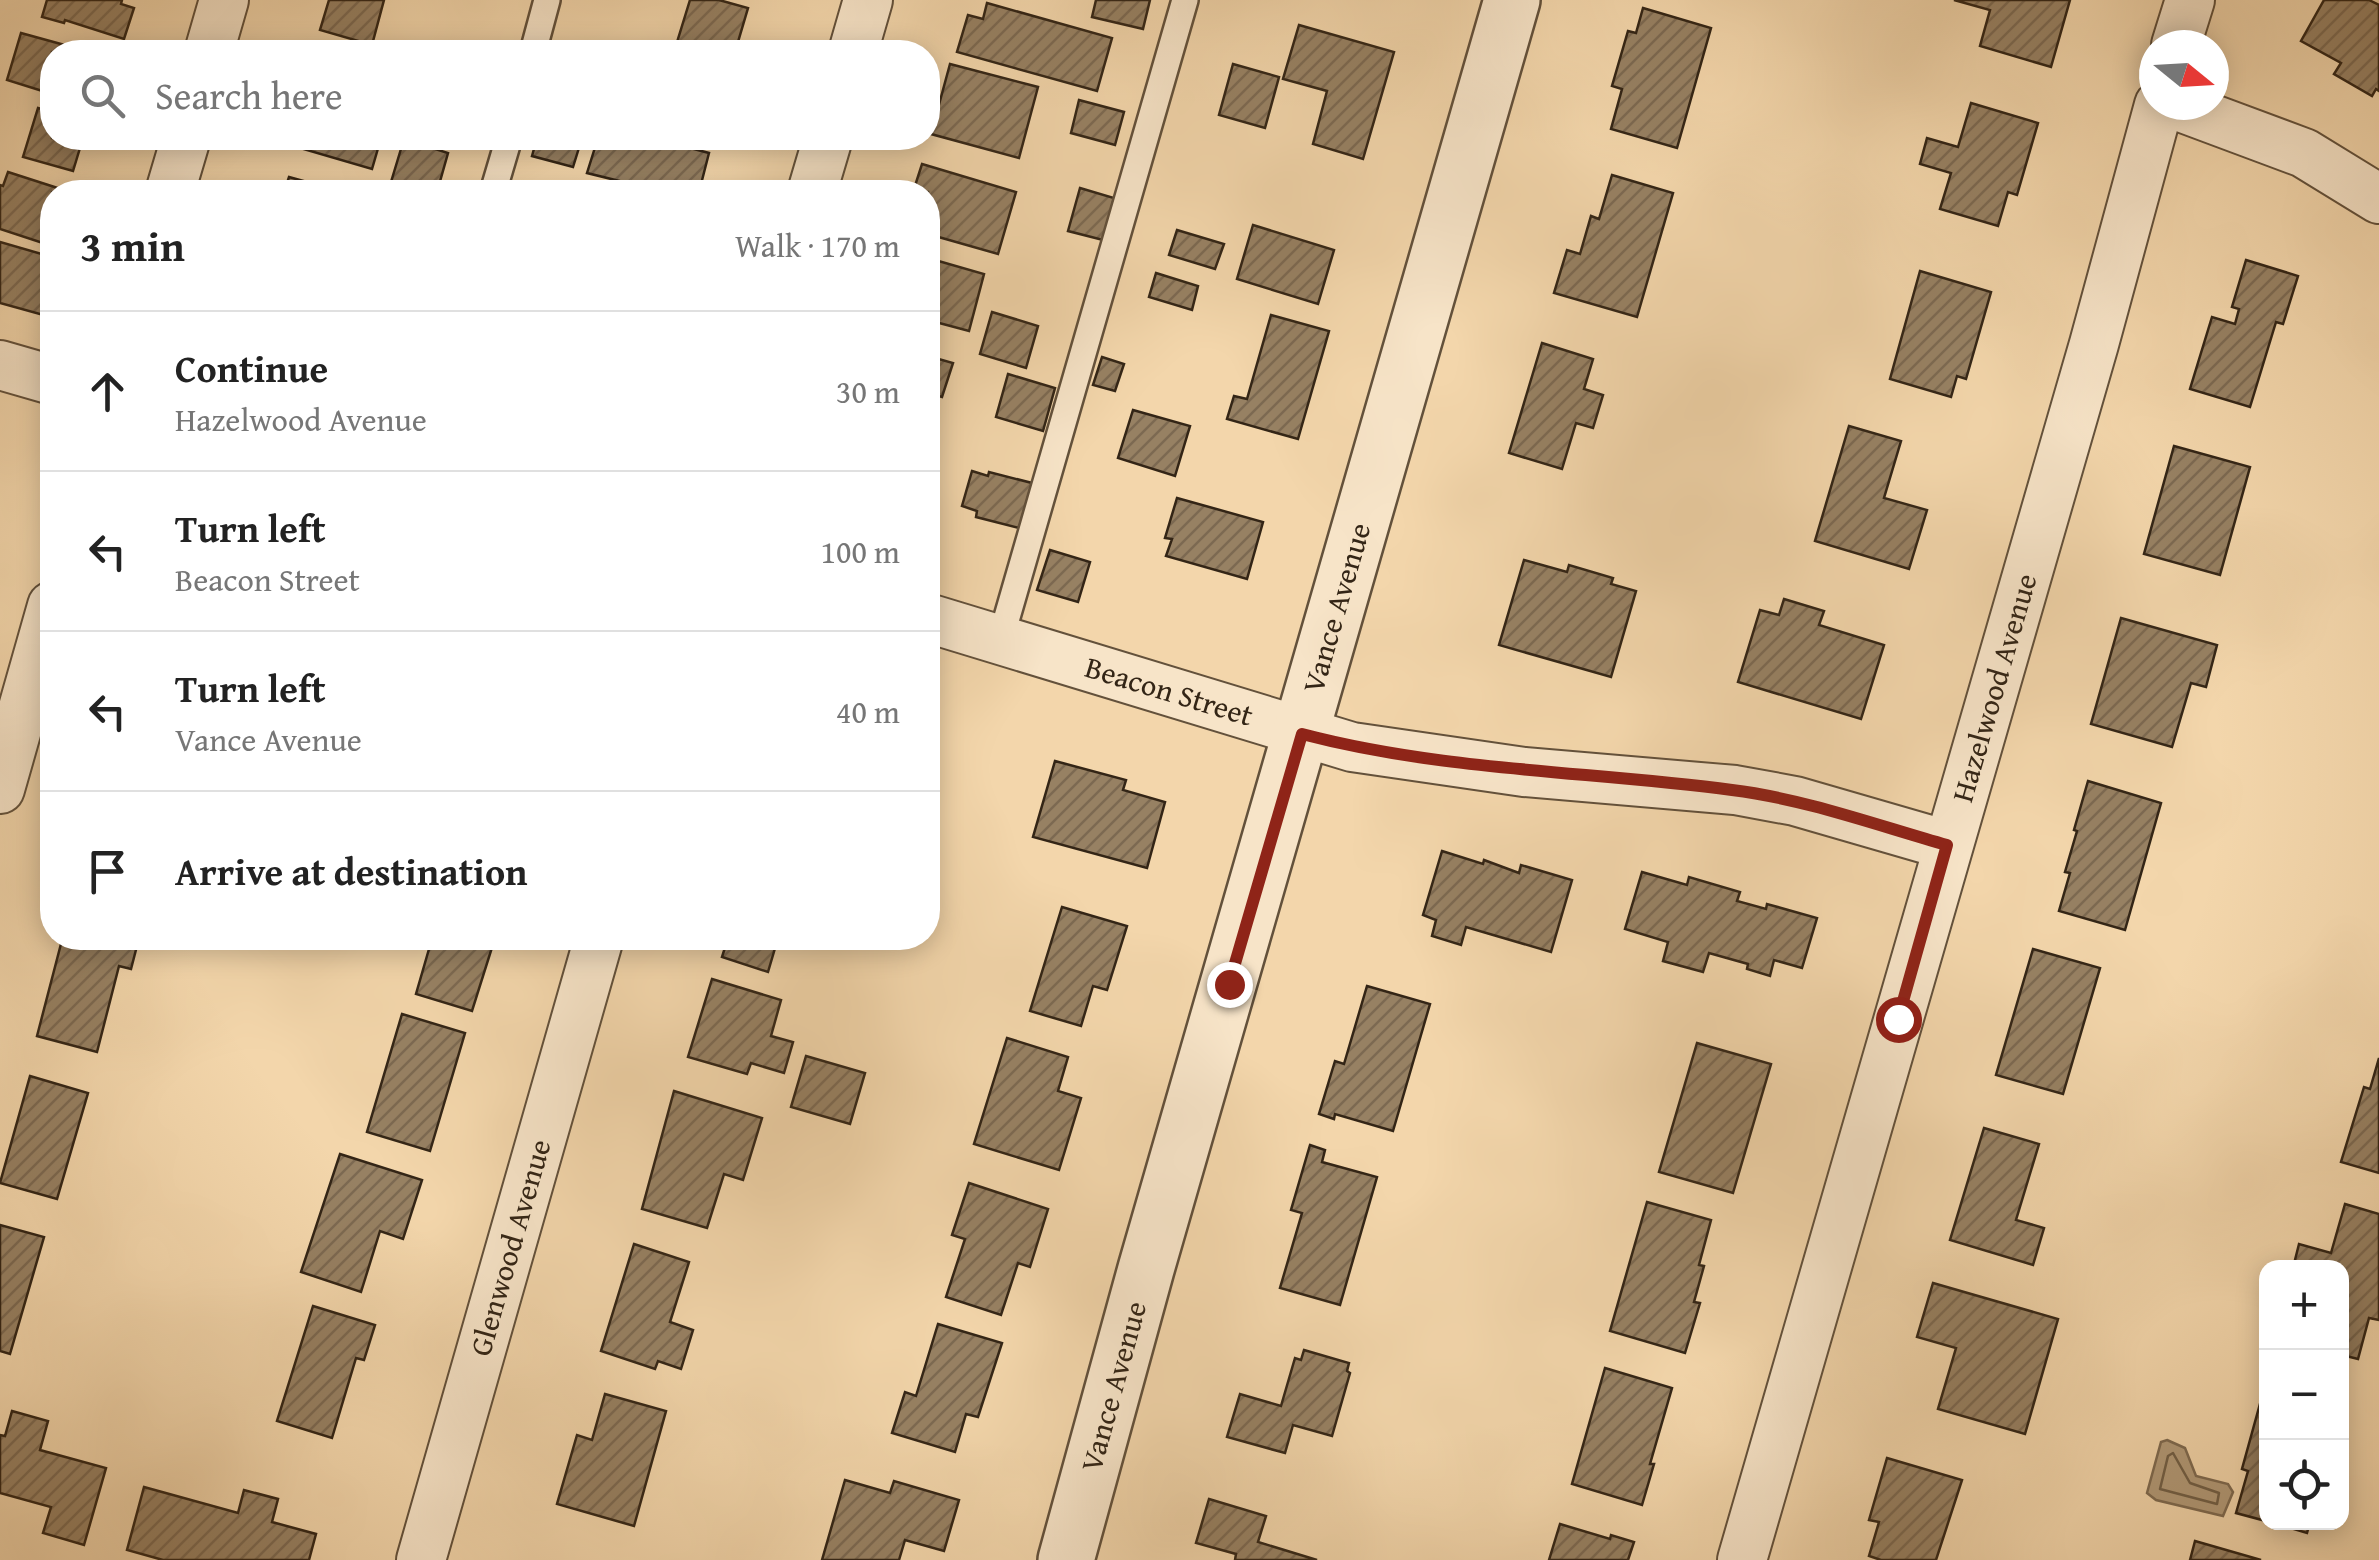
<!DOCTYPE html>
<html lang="en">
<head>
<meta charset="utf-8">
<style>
	:root { --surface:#fff; --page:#f2f2f2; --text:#222; --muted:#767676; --line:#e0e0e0 }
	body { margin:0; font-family:"Gentium Book Plus",serif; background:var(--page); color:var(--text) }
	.controls { position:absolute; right:30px; bottom:30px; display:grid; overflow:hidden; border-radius:20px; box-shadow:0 5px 25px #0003 }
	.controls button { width:90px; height:90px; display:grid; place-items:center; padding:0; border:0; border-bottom:2px solid var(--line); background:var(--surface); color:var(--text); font:50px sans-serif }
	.compass { position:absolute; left:2139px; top:30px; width:90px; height:90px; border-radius:50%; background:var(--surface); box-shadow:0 5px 25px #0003; rotate:108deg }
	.stop { position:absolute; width:30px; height:30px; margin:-22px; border:8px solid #8f2418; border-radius:50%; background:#fff }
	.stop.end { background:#8f2418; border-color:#fff; box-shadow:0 2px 10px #0008 }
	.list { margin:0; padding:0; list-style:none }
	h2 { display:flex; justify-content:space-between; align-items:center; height:130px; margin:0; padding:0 40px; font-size:42px }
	h2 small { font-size:32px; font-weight:400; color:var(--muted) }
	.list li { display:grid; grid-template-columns:65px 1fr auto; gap:30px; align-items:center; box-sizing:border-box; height:160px; padding:0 40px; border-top:2px solid var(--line) }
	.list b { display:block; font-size:38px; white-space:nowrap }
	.list p { margin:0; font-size:32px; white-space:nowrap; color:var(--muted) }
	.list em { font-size:32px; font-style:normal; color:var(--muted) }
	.icon { flex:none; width:55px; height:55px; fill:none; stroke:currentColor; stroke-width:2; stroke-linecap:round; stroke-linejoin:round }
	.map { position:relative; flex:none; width:2379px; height:1560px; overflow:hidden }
	.search { position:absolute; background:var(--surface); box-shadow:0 5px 25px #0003; left:40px; top:40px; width:900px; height:110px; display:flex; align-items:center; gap:25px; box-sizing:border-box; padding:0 35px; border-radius:40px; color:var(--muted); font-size:38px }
	.panel { position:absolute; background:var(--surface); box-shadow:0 5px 25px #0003; left:40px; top:180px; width:900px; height:770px; border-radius:40px }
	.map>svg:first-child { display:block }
	.water { fill:#b29a78; stroke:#7f6b51; stroke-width:2.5 }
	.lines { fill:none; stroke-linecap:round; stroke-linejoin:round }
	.shore { stroke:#726047; stroke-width:2.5 }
	.building { fill:url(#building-hatch); stroke:#332516; stroke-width:2.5 }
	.service-casing { stroke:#63513b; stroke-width:30 }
	.minor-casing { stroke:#63513b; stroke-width:52 }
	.tertiary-casing { stroke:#63513b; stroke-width:60 }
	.service { stroke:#f7e4c8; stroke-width:25 }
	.minor { stroke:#f7e4c8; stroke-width:48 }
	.tertiary { stroke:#f7e4c8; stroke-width:55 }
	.route { stroke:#8f2418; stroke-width:12 }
	.labels { text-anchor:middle; stroke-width:8; stroke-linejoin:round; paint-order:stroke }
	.street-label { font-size:30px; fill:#332516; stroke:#f7e4c8 }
</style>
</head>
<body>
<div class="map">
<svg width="2379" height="1560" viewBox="0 0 2379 1560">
	<defs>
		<pattern id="building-hatch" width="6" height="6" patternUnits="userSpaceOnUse" patternTransform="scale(2.5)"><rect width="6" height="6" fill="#978163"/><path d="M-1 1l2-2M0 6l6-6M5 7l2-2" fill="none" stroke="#7c6951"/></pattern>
	</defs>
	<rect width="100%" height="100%" fill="#f3d6ab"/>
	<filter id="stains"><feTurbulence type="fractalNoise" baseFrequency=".002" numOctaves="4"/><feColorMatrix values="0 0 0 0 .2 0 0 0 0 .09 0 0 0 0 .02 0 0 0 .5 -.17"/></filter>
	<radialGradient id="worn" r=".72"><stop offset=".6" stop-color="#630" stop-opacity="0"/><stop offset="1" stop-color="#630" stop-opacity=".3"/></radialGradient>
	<polygon class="water" points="2167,1440 2185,1448 2196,1476 2228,1484 2233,1492 2223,1516 2156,1500 2147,1493 2161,1442"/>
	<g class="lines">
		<polygon class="shore" points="2173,1453 2190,1483 2219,1493 2217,1504 2160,1489 2168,1456"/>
	</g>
	<g class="building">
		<polygon points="47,0 122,0 121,4 134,8 124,39 65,20 64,23 42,17"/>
		<polygon points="329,0 384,0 372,45 320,30"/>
		<polygon points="690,0 719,0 748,8 735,52 674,52"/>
		<polygon points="1096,0 1150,0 1143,29 1092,17"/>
		<polygon points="1954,0 2070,0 2051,67 1980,46 1990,10"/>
		<polygon points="2324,0 2369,0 2379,5 2379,91 2376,89 2372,96 2334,74 2341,63 2301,41"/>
		<polygon points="987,3 1112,38 1097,91 957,52 968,15 983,19"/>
		<polygon points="1643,8 1711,28 1677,148 1611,129 1622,89 1612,86 1628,31 1636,33"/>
		<polygon points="1299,25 1394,52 1363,159 1313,144 1327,91 1283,79"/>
		<polygon points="21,33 90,52 52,52 52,94 7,80"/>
		<polygon points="950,64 1038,87 1019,158 931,134"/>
		<polygon points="1233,64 1279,77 1265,128 1219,115"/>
		<polygon points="1079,100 1124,112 1115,145 1071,133"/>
		<polygon points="1971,103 2038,123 2017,195 2008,192 1998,226 1940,209 1951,173 1920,164 1927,138 1958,147"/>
		<polygon points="38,108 52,112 52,138 83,138 73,171 23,157"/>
		<polygon points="296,138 381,138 372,169 293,146"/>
		<polygon points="537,138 582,138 573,167 532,156"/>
		<polygon points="598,138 652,138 709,153 699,192 664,192 587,173"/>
		<polygon points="404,139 448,153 437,192 388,192"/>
		<polygon points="922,164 1016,192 998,254 928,234 928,192 913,192"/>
		<polygon points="8,172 70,192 52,192 52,246 0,229 0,185 3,186"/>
		<polygon points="1612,175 1673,193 1637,317 1554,293 1567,250 1580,254 1591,216 1599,219"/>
		<polygon points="289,177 343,192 284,192"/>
		<polygon points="1080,188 1114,198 1103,240 1068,231"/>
		<polygon points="1253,225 1334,250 1318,304 1237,279"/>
		<polygon points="1177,230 1224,244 1215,269 1169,255"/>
		<polygon points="0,242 52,257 49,278 52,279 52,299 47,316 0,303"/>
		<polygon points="928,258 984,274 969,331 928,320"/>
		<polygon points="2246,260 2298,276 2283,324 2276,322 2250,407 2190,389 2212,317 2235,324 2239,309 2232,307"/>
		<polygon points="1920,271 1991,292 1966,379 1957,376 1951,397 1890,379"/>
		<polygon points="1156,273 1198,286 1192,310 1149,297"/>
		<polygon points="992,312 1038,326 1026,368 980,354"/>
		<polygon points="1271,315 1329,331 1298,439 1227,419 1234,396 1247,399"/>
		<polygon points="1542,343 1593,359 1584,389 1603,395 1593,428 1576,423 1562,469 1509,453"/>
		<polygon points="928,356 953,363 942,397 928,393"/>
		<polygon points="1102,357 1124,364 1115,391 1093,385"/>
		<polygon points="1008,374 1055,388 1043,431 996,417"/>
		<polygon points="1133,410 1190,426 1175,476 1118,458"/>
		<polygon points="1849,426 1901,441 1884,498 1927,510 1909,569 1815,541"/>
		<polygon points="2174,446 2250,467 2220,575 2144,554"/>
		<polygon points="928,464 938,466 928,505"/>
		<polygon points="972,471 988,476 989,472 1032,483 1019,528 976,517 977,511 962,506"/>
		<polygon points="1177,498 1263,522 1247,579 1166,556 1172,539 1165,538"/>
		<polygon points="1050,550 1090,562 1078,602 1037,590"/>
		<polygon points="1524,560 1567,572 1569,565 1613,578 1611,584 1636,591 1611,677 1499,645"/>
		<polygon points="1784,599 1824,611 1819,625 1884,645 1861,719 1738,682 1760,610 1779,615"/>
		<polygon points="2121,618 2217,645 2206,687 2191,683 2172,747 2091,724"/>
		<polygon points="1055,761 1126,780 1123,790 1165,802 1147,868 1033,837"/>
		<polygon points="2088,781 2161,803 2125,930 2059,911 2070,873 2065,872 2077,831 2074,830"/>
		<polygon points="1442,851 1483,864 1484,860 1519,873 1521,865 1572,880 1551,952 1466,927 1461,945 1432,936 1436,920 1423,915"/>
		<polygon points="1642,872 1687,885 1689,877 1740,892 1737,901 1766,909 1767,904 1817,918 1802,968 1774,960 1770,976 1747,969 1748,964 1709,953 1703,972 1663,961 1668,942 1625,929"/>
		<polygon points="1062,907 1127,926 1107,990 1093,986 1081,1026 1030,1011"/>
		<polygon points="76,938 139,938 131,969 119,966 97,1052 37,1036 62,940 74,943"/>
		<polygon points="411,938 495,938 472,1011 416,994 429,949 409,944"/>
		<polygon points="728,938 778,938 768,972 722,957"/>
		<polygon points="2033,949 2100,968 2063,1094 1996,1075"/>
		<polygon points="712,979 781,1000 771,1036 793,1042 784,1073 751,1063 747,1074 688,1057"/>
		<polygon points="1367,986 1430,1004 1393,1131 1335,1114 1334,1119 1319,1114 1335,1061 1344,1064"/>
		<polygon points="402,1014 465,1033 430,1151 367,1132"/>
		<polygon points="1007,1038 1068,1057 1058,1091 1081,1098 1059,1170 974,1144"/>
		<polygon points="1697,1043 1771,1064 1733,1193 1659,1172"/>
		<polygon points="806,1056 865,1073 850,1124 791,1107"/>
		<polygon points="2379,1058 2379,1173 2341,1162 2364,1087 2370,1089"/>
		<polygon points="30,1076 88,1093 57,1199 0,1183"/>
		<polygon points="674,1091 762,1118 743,1180 724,1174 707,1228 642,1209"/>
		<polygon points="1984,1128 2039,1144 2016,1220 2044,1228 2033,1265 1950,1240"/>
		<polygon points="1310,1145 1325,1150 1322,1162 1377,1177 1340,1305 1280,1288 1302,1213 1291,1210"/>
		<polygon points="340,1154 422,1180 403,1239 380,1231 361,1292 301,1272"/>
		<polygon points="969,1183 1048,1209 1030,1267 1018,1263 1001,1315 946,1297 965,1239 952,1235"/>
		<polygon points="1647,1202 1711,1220 1699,1265 1704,1266 1694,1302 1700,1303 1685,1353 1610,1331"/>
		<polygon points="2345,1204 2379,1214 2379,1320 2369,1318 2358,1359 2342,1355 2342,1268 2293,1268 2299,1244 2331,1253"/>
		<polygon points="0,1225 44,1237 10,1354 0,1351"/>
		<polygon points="634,1244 689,1262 670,1322 693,1330 681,1369 658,1361 655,1369 601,1351"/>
		<polygon points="1933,1283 2058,1319 2025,1434 1938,1409 1956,1348 1917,1337"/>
		<polygon points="313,1306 375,1325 364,1360 356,1358 332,1438 277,1421"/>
		<polygon points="938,1324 1002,1343 978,1417 966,1414 955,1452 892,1433 905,1392 916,1396"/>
		<polygon points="1304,1350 1349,1363 1347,1371 1350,1373 1332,1436 1293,1425 1285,1453 1227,1437 1240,1394 1281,1406 1295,1358 1301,1360"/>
		<polygon points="1605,1368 1672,1388 1650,1464 1654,1464 1642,1505 1572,1484"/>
		<polygon points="2266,1382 2266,1521 2236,1513 2248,1471 2242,1469"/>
		<polygon points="605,1394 666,1411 634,1526 557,1504 577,1435 592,1440"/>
		<polygon points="12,1411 48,1421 40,1450 106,1468 84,1545 43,1533 51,1507 0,1493 0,1435 5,1436"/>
		<polygon points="1887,1458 1962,1480 1936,1560 1881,1560 1869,1556 1879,1522 1869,1520"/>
		<polygon points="845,1480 890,1493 894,1481 959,1500 944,1551 905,1540 899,1560 822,1560"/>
		<polygon points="144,1487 238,1513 244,1490 278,1499 272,1522 316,1534 309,1560 163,1560 127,1550"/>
		<polygon points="1209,1499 1266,1516 1258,1542 1317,1560 1235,1560 1236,1554 1196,1543"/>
		<polygon points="2270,1522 2310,1522 2307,1533"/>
		<polygon points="1560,1524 1610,1539 1611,1535 1634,1542 1628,1560 1549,1560"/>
		<polygon points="2195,1541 2261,1560 2190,1560"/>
	</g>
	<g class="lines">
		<g class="service-casing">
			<g id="service">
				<polyline points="533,52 547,0"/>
				<polyline points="493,192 509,138"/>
				<polyline points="1001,638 1185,0"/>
			</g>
		</g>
		<g class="minor-casing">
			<g id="minor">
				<polyline points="2176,45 2190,0"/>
				<polyline points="209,52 224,0"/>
				<polyline points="853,52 868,0"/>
				<polyline points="2175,105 2304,153 2379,199"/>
				<polyline points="170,192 186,138"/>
				<polyline points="812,192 828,138"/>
				<polyline points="0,365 52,380"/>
				<path id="s1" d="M 928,618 L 1352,747 L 1524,772 L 1735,790 L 1795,801 L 1947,845"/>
				<polyline points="0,789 52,606"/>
				<path id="s2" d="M 421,1560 L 599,938"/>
				<path id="s3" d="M 1742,1560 L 2094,344 L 2159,105"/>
			</g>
		</g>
		<g class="tertiary-casing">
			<g id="tertiary">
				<path id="s4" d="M 1066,1560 L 1146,1269 L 1512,0"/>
			</g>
		</g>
		<use href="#service" class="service"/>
		<use href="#minor" class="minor"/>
		<use href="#tertiary" class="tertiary"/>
	</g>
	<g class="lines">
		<path class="route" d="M 1229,984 L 1302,734 C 1443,771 1588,771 1732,790 C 1805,799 1876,825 1947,845 L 1898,1019"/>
	</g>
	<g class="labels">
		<g class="street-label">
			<text dy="10" stroke="none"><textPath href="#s4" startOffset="990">Vance Avenue</textPath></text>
			<text dy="10" stroke="none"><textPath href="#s3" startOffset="908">Hazelwood Avenue</textPath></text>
			<text dy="10" stroke="none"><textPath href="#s1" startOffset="252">Beacon Street</textPath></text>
			<text dy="10" stroke="none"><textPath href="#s2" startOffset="325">Glenwood Avenue</textPath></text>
			<text dy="10" stroke="none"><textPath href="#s4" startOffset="180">Vance Avenue</textPath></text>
		</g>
	</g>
	<rect width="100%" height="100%" filter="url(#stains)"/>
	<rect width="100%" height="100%" fill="url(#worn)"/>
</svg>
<div class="controls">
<button>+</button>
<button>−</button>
<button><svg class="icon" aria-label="locate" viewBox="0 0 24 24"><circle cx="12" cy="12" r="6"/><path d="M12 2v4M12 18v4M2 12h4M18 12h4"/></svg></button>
</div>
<svg class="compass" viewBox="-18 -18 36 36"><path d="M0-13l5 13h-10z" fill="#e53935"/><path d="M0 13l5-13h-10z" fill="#767676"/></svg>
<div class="stop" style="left:1898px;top:1019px"></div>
<div class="stop end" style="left:1229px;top:984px"></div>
<div class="search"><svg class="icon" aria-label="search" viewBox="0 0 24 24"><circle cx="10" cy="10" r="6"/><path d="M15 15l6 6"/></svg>Search here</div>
<section class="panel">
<h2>3 min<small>Walk · 170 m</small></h2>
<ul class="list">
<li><svg class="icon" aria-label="ahead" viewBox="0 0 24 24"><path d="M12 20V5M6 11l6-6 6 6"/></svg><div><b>Continue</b><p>Hazelwood Avenue</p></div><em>30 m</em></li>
<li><svg class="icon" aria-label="left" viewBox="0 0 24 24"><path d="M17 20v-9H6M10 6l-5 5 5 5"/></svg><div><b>Turn left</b><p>Beacon Street</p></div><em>100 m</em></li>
<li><svg class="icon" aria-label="left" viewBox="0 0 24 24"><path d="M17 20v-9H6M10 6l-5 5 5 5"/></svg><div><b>Turn left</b><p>Vance Avenue</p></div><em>40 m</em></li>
<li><svg class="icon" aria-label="arrive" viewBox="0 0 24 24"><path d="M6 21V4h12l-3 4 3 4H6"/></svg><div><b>Arrive at destination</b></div></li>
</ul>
</section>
</div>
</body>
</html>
